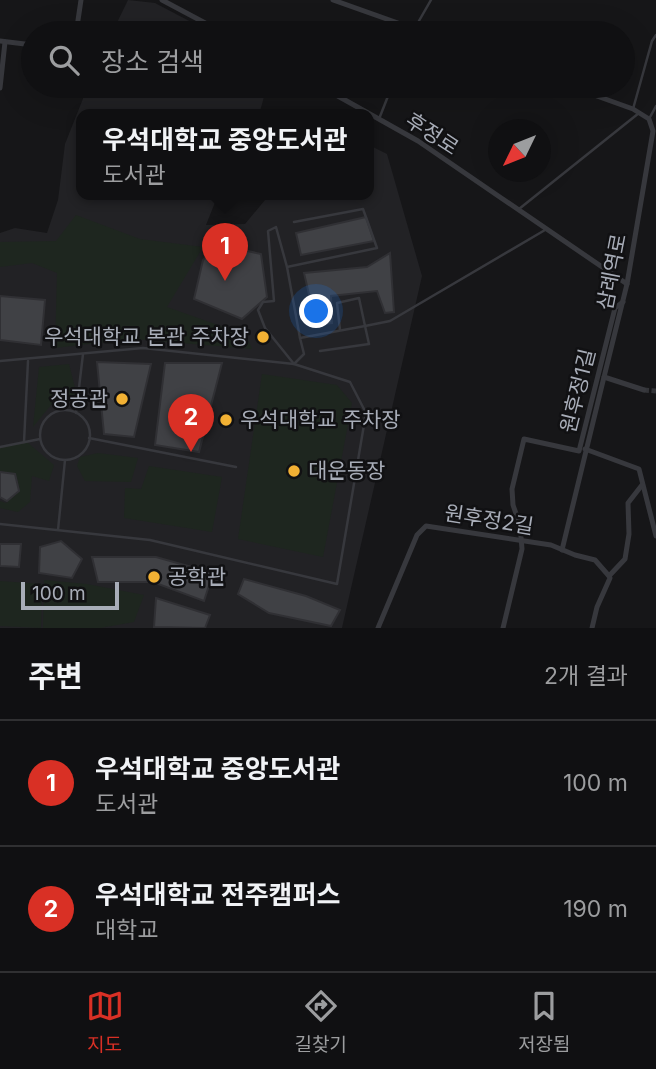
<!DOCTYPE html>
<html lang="ko">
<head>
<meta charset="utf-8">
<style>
	:root { --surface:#101012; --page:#19191b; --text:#f1f3f6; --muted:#9c9d9f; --line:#303032; --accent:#d93025 }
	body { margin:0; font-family:Inter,"Noto Sans KR",sans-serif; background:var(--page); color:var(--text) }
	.compass { position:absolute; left:488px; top:119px; width:63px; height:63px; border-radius:50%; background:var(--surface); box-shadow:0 7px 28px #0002; rotate:227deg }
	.scale { position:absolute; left:21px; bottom:18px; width:98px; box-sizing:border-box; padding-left:7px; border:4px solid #a8adb8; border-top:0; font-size:19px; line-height:24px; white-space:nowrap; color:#a8adb8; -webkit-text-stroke:5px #111113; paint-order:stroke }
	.you { position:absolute; left:317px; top:312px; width:24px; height:24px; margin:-18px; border:5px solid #fff; border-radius:50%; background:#1a73e8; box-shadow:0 0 0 10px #1a73e833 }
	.badge { display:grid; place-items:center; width:46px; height:46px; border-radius:50%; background:var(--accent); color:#fff; font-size:23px; font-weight:700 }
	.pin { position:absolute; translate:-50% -58px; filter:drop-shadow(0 2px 4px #0008) }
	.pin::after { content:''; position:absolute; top:37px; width:24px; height:21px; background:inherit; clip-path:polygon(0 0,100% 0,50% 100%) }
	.popup { position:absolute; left:76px; top:109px; width:298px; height:91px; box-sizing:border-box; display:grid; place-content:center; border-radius:14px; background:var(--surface); filter:drop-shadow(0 2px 5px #0005); font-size:23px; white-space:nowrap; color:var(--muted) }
	.popup b { font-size:26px; color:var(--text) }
	.popup::after { content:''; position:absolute; left:50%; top:100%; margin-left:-14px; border:14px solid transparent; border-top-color:var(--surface) }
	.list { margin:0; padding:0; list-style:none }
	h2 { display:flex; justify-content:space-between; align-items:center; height:91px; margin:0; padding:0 28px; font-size:30px }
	h2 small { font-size:23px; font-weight:400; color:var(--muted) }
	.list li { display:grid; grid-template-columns:46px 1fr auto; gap:21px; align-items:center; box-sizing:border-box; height:126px; padding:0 28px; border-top:2px solid var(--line) }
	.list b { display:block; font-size:26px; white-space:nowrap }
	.list p { margin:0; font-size:23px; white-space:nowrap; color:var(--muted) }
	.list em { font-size:23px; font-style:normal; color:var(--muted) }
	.icon { flex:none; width:38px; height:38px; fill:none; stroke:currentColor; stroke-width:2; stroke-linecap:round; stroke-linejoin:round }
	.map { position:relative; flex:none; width:656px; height:628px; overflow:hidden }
	.search { position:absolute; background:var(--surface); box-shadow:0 7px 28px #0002; left:21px; right:21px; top:21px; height:77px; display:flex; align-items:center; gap:18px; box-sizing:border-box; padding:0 24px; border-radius:38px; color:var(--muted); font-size:26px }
	.sheet { height:343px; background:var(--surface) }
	nav { display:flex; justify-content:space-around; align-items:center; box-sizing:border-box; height:98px; border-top:2px solid var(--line); background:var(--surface); font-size:19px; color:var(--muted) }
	nav a { display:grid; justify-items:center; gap:4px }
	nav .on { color:var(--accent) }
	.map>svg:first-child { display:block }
	.built { fill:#222225 }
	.green { fill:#1e261f }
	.building { fill:#404145; stroke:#303034; stroke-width:2 }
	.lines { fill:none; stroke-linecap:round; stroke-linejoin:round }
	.minor-tunnel { stroke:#333438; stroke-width:5; stroke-dasharray:5 2.5; stroke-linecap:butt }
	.service { stroke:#37383d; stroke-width:2.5 }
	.minor { stroke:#37383d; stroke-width:5 }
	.poi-dot { fill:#f2b134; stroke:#111113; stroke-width:2.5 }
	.labels { text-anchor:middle; stroke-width:5; stroke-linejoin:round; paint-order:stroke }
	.street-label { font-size:21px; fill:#a8adb8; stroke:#111113 }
	.poi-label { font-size:21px; fill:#a8adb8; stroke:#111113; text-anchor:start }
</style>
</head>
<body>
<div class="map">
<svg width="656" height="628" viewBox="0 0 656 628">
	<rect width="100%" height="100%" fill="#161618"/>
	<g class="built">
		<polygon points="128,0 155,3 212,33 112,33"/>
		<polygon points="88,86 267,86 259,115 82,115 82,195 218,195 206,225 245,224 265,200 267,195 368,195 369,145 387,154 422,276 342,628 0,628 0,233 15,228 47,233 58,200 65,144"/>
	</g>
	<g class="green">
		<polygon points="76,215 140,239 203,247 167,307 246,335 252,349 133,339 55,348 57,273 32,263 0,267 0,242 56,241"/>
		<polygon points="69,364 78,400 51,405 33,427 39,367"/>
		<polygon points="262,374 337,385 352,403 323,557 238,539"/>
		<polygon points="27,442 54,465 49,481 32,476 30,502 18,512 0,508 0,501 6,503 20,491 16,474 0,471 0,448"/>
		<polygon points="98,453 138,458 131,482 85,481 77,466 80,457"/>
		<polygon points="149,466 222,477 212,532 124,518 125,488 141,489"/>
		<polygon points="44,580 87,584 144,595 134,622 100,628 43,628"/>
		<polygon points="0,581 42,584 41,628 0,626"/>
	</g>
	<g class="building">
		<polygon points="366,217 374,241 301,255 296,233"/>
		<polygon points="217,244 261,254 267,297 242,319 194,299 203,260"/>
		<polygon points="390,253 394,312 385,313 377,291 331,296 332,323 316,325 304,273 367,267"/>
		<polygon points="0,296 45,300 41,345 0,340"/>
		<polygon points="97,362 151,364 134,437 104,434"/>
		<polygon points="165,363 222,363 199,452 155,445"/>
		<polygon points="0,472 15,474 19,491 7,501 0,497"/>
		<polygon points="61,541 82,559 72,578 39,573 40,547"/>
		<polygon points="0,544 21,544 19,567 0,566"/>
		<polygon points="92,557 156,557 213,573 204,601 153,582 98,582"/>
		<polygon points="244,579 306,596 340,610 331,626 269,613 238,594"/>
		<polygon points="156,598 210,615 205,628 154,627"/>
	</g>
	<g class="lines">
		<polyline class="minor-tunnel" points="644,390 656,391"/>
		<g class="service">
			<polyline points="412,33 431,0"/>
			<polyline points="633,109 652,41 656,35"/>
			<polyline points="379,119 392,86"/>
			<polyline points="649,119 656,106"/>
			<polyline points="519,209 639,113"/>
			<polyline points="294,222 363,209 377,248 287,267 300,338"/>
			<polyline points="287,267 276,227 268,231 274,301 263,302 258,310 265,328 294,364 304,354 300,338 365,326 369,344 320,351"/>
			<polyline points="340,330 337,303 359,298 365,326 390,321 545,230"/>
			<polyline points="0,361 143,348 294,364 350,382 366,413 337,584 150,540 0,524"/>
			<circle cx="65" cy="435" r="25"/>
			<polyline points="76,413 83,354"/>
			<polyline points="89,438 236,467"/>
			<polyline points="24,442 28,361"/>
			<polyline points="0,447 40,439"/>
			<polyline points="58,530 65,460"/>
		</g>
		<g class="minor">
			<polyline points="162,0 224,33"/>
			<polyline points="333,0 426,33"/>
			<polyline points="59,33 72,32 77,27 81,0"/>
			<polyline points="0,41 33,45"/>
			<polyline points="320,86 418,141 627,284"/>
			<polyline points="569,86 633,109 649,119 653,131 627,284 604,377 644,390"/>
			<polyline points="0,88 5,42"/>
			<polyline points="585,449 639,469 656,536"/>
			<polyline points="562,550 604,377"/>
			<polyline points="378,628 417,535 426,526 551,545 575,555 595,560 609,576"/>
			<polyline points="503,628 522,549 520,525 513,505 512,489 524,439 579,451 615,308 623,302"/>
			<polyline points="592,628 597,607 610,578 609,576 625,559 629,534 628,503 642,485"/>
		</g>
	</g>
	<g class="poi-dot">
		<circle cx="263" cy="337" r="7"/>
		<circle cx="122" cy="399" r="7"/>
		<circle cx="226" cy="420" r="7"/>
		<circle cx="294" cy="471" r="7"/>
		<circle cx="154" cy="577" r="7"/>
	</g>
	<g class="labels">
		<g class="street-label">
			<text transform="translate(432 134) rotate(33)" y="7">후정로</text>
			<text transform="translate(612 272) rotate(-79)" y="7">삼례역로</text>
			<text transform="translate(578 391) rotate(-76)" y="7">원후정1길</text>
			<text transform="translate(489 520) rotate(9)" y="7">원후정2길</text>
		</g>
		<g class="poi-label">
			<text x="249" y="344" text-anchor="end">우석대학교 본관 주차장</text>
			<text x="108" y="406" text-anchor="end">정공관</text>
			<text x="240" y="427">우석대학교 주차장</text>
			<text x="308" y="478">대운동장</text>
			<text x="168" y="584">공학관</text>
		</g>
	</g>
</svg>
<svg class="compass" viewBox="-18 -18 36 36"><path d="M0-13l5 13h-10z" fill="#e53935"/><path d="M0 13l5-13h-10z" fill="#9c9d9f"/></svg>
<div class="scale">100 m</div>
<div class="you"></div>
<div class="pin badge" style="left:225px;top:281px">1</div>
<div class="popup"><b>우석대학교 중앙도서관</b>도서관</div>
<div class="pin badge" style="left:191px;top:452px">2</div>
<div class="search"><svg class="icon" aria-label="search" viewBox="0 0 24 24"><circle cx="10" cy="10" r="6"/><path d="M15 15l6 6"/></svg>장소 검색</div>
</div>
<section class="sheet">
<h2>주변<small>2개 결과</small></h2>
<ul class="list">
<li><span class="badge">1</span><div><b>우석대학교 중앙도서관</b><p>도서관</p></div><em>100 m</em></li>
<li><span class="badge">2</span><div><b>우석대학교 전주캠퍼스</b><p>대학교</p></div><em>190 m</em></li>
</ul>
</section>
<nav>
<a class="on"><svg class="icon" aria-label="map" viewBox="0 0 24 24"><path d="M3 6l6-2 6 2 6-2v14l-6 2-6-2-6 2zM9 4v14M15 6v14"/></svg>지도</a>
<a><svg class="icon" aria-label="directions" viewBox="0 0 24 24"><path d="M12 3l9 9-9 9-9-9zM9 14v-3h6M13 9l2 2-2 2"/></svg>길찾기</a>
<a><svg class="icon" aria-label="saved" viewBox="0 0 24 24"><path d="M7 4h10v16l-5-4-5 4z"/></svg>저장됨</a>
</nav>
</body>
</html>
